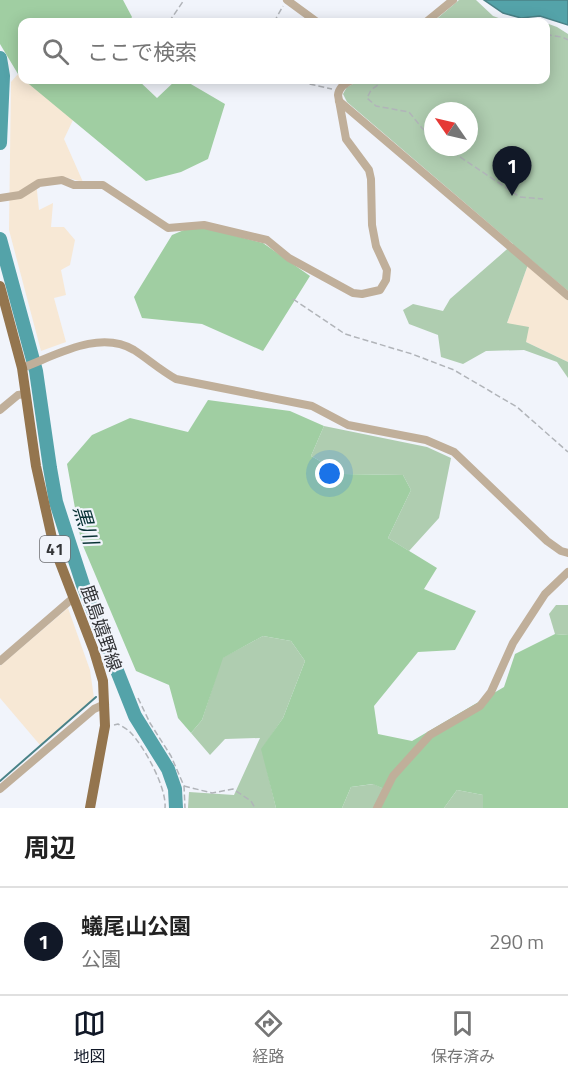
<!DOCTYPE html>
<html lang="ja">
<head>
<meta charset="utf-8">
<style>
	:root { --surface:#fff; --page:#f2f2f2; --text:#222; --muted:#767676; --line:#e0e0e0; --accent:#111827 }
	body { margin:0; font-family:"Titillium Web","Noto Sans JP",sans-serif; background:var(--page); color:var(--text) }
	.compass { position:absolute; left:424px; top:102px; width:54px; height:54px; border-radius:50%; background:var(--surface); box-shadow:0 3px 15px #0003; rotate:304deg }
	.you { position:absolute; left:330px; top:474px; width:21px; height:21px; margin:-15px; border:4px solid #fff; border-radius:50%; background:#1a73e8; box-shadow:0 0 0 9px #1a73e833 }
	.badge { display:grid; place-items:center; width:39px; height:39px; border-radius:50%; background:var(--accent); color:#fff; font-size:20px; font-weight:700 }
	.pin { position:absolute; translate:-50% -50px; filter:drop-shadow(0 2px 3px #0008) }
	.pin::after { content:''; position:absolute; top:32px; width:21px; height:18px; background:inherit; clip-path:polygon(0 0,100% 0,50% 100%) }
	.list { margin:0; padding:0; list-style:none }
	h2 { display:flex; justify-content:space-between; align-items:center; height:78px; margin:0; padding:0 24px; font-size:26px }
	h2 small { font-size:20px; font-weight:400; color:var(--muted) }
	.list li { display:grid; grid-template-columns:39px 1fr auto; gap:18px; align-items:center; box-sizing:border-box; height:108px; padding:0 24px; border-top:2px solid var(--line) }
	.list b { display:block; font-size:22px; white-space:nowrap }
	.list p { margin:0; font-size:20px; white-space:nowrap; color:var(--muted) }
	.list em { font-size:20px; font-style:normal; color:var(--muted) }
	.icon { flex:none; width:33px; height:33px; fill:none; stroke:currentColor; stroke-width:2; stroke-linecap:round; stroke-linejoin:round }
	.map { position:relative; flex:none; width:568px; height:808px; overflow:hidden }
	.search { position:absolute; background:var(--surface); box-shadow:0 3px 15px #0003; left:18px; right:18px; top:18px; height:66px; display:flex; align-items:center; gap:15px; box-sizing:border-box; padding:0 21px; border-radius:12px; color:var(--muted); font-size:22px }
	.sheet { height:186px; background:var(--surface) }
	nav { display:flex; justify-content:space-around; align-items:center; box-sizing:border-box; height:84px; border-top:2px solid var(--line); background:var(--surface); font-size:16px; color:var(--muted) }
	nav a { display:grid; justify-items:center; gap:3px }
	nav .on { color:var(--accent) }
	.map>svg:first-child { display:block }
	.commercial { fill:#f7e8d5 }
	.green { fill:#afcdb0; fill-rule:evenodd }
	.forest { fill:#a0cea2 }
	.water { fill:#54a3a9; stroke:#4a8287; stroke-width:1.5 }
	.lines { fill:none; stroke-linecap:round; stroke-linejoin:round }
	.stream { stroke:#4a8287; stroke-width:2 }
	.river { stroke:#54a3a9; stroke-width:14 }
	.path { stroke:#b1b4b9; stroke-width:1.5; stroke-dasharray:6 3; stroke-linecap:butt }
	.minor { stroke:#c0af9a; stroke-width:8 }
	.major { stroke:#94754e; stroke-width:10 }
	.labels { text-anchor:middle; stroke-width:4.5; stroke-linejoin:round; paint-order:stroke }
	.shield { fill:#f1f4fb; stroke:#6d6e72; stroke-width:1.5 }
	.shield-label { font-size:16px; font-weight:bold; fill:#343538 }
	.street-label { font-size:18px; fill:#343538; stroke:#f1f4fb }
	.water-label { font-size:20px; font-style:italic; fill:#093235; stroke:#f1f4fb }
</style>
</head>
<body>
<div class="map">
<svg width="568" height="808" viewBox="0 0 568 808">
	<rect width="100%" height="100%" fill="#f1f4fb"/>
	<g class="commercial">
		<polygon points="18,74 73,120 64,139 83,182 64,177 36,181 39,210 53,203 51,227 64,227 75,240 70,265 61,270 66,295 54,298 66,342 41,351 9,230 11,82"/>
		<polygon points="530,259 568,291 568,362 526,342 507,323"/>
		<polygon points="68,608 90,670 94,698 40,745 0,698 0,666"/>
	</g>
	<g class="green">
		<polygon points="459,0 476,0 493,16 510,22 433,22"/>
		<path d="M 546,23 L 557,27 L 568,34 L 568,291 L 530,259 L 507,323 L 529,327 L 526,342 L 568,362 L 568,378 L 557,362 L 524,350 L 486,351 L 463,364 L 441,357 L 438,335 L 409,324 L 403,310 L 413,304 L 443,311 L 450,299 L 513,244 L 347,102 L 343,94 L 347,87 L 361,80 L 546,80 ZM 433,111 L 469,111 L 469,147 L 433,147 Z"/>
		<polygon points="324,426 427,447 451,458 439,518 409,551 388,538 411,490 403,475 344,474 311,456"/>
		<polygon points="556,605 568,605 568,635 555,634 549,614"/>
		<polygon points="263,636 291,641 305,661 283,718 262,749 276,808 188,808 189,792 234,795 260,738 225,739 210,755 191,733 202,720 222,658"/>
		<polygon points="374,784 384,789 374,808 342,808 351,787"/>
		<polygon points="457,790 483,795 483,808 444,808"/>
	</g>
	<g class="forest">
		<polygon points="0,0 123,0 132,17 129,22 22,22 22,78 18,74 0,44"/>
		<polygon points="24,80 138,80 157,98 176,80 184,80 225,104 208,159 181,172 146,181"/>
		<polygon points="205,228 263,243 310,276 263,351 202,324 142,318 134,297 172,235 184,230"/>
		<polygon points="208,400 290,411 324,426 311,456 344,474 403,475 411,490 388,538 437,568 424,589 476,611 455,650 418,652 374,706 378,734 412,741 504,687 515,654 555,634 568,635 568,808 483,808 483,795 457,790 444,808 374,808 384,789 373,784 351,787 342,808 276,808 261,749 283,718 305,661 291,641 263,636 223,658 202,720 191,733 178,718 169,685 136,671 81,541 67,464 92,435 130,418 188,432"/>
	</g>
	<polygon class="water" points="484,0 568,0 568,25 540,16 521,18 503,13"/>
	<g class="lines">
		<polyline class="stream" points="0,781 96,697"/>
		<g class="river">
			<polyline points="0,58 3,76 0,143"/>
			<polyline points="0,239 36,371 50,468 56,502 66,533 83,585 135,716 168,769 175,789 176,808"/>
		</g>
		<g class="path">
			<polyline points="169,22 184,0"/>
			<polyline points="274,22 283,6"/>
			<path d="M 546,34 C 553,37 561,35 568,40"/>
			<polyline points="292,80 332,89"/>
			<polyline points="385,80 371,90 367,98 376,106 409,112 422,128 433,137"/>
			<polyline points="445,147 520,197 543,199"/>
			<polyline points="293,299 345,334 412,354 454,370 517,407 568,452"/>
			<polyline points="138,698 150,723 171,756 184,786 185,808"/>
			<path d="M 114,725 L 118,724 C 122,726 127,729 130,732 C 144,746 167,788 165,808"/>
			<polyline points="184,786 212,793 233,789 251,801 255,808"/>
		</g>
		<g class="minor">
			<polyline points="287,0 317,22"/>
			<polyline points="426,22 453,0"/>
			<polyline points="339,101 568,296"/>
			<path d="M 0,198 L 20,195 L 39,183 L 62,180 L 74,185 L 103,185 L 168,228 L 204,225 L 267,240 L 289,258 L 353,293 L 362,294 L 380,290 L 386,280 L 387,270 L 376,246 L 372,225 L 371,179 L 369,170 L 346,139 L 338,95 C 339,87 345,83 352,80"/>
			<path d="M 22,368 C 55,356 99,329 134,350 C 148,359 160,370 176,379 L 312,406 L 348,425 L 426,440 L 454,452 L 547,541 L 561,551 L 568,553"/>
			<polyline points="0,410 18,395 25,394"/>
			<polyline points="0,661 73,598"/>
			<polyline points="0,789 94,709 105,704"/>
			<polyline points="377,808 393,776 430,735 480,706 491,692 513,643 545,594 568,572"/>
		</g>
		<polyline class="major" points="0,286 22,368 36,466 54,547 94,651 103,681 105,726 90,808"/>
	</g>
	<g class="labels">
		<rect class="shield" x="40" y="536" width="30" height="26" rx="4.5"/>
		<g class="shield-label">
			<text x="55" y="555">41</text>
		</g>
		<g class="street-label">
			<text transform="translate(101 628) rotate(71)" y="6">鹿島嬉野線</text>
		</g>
		<g class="water-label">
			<text transform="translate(86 525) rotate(73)" y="7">黒川</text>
		</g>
	</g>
</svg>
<svg class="compass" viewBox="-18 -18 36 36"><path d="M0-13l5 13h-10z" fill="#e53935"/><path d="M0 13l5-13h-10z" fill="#767676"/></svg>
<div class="you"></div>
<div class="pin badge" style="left:512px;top:196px">1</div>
<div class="search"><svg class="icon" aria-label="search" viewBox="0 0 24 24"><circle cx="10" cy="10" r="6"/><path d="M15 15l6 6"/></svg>ここで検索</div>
</div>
<section class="sheet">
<h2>周辺<small></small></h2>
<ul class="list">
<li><span class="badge">1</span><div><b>蟻尾山公園</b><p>公園</p></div><em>290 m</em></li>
</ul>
</section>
<nav>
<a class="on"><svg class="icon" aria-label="map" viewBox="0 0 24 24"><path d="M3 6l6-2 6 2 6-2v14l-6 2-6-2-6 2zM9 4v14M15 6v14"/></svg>地図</a>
<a><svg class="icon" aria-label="directions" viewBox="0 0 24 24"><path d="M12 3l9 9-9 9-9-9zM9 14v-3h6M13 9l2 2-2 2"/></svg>経路</a>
<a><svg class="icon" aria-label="saved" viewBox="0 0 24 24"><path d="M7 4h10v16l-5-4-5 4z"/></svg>保存済み</a>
</nav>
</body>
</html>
